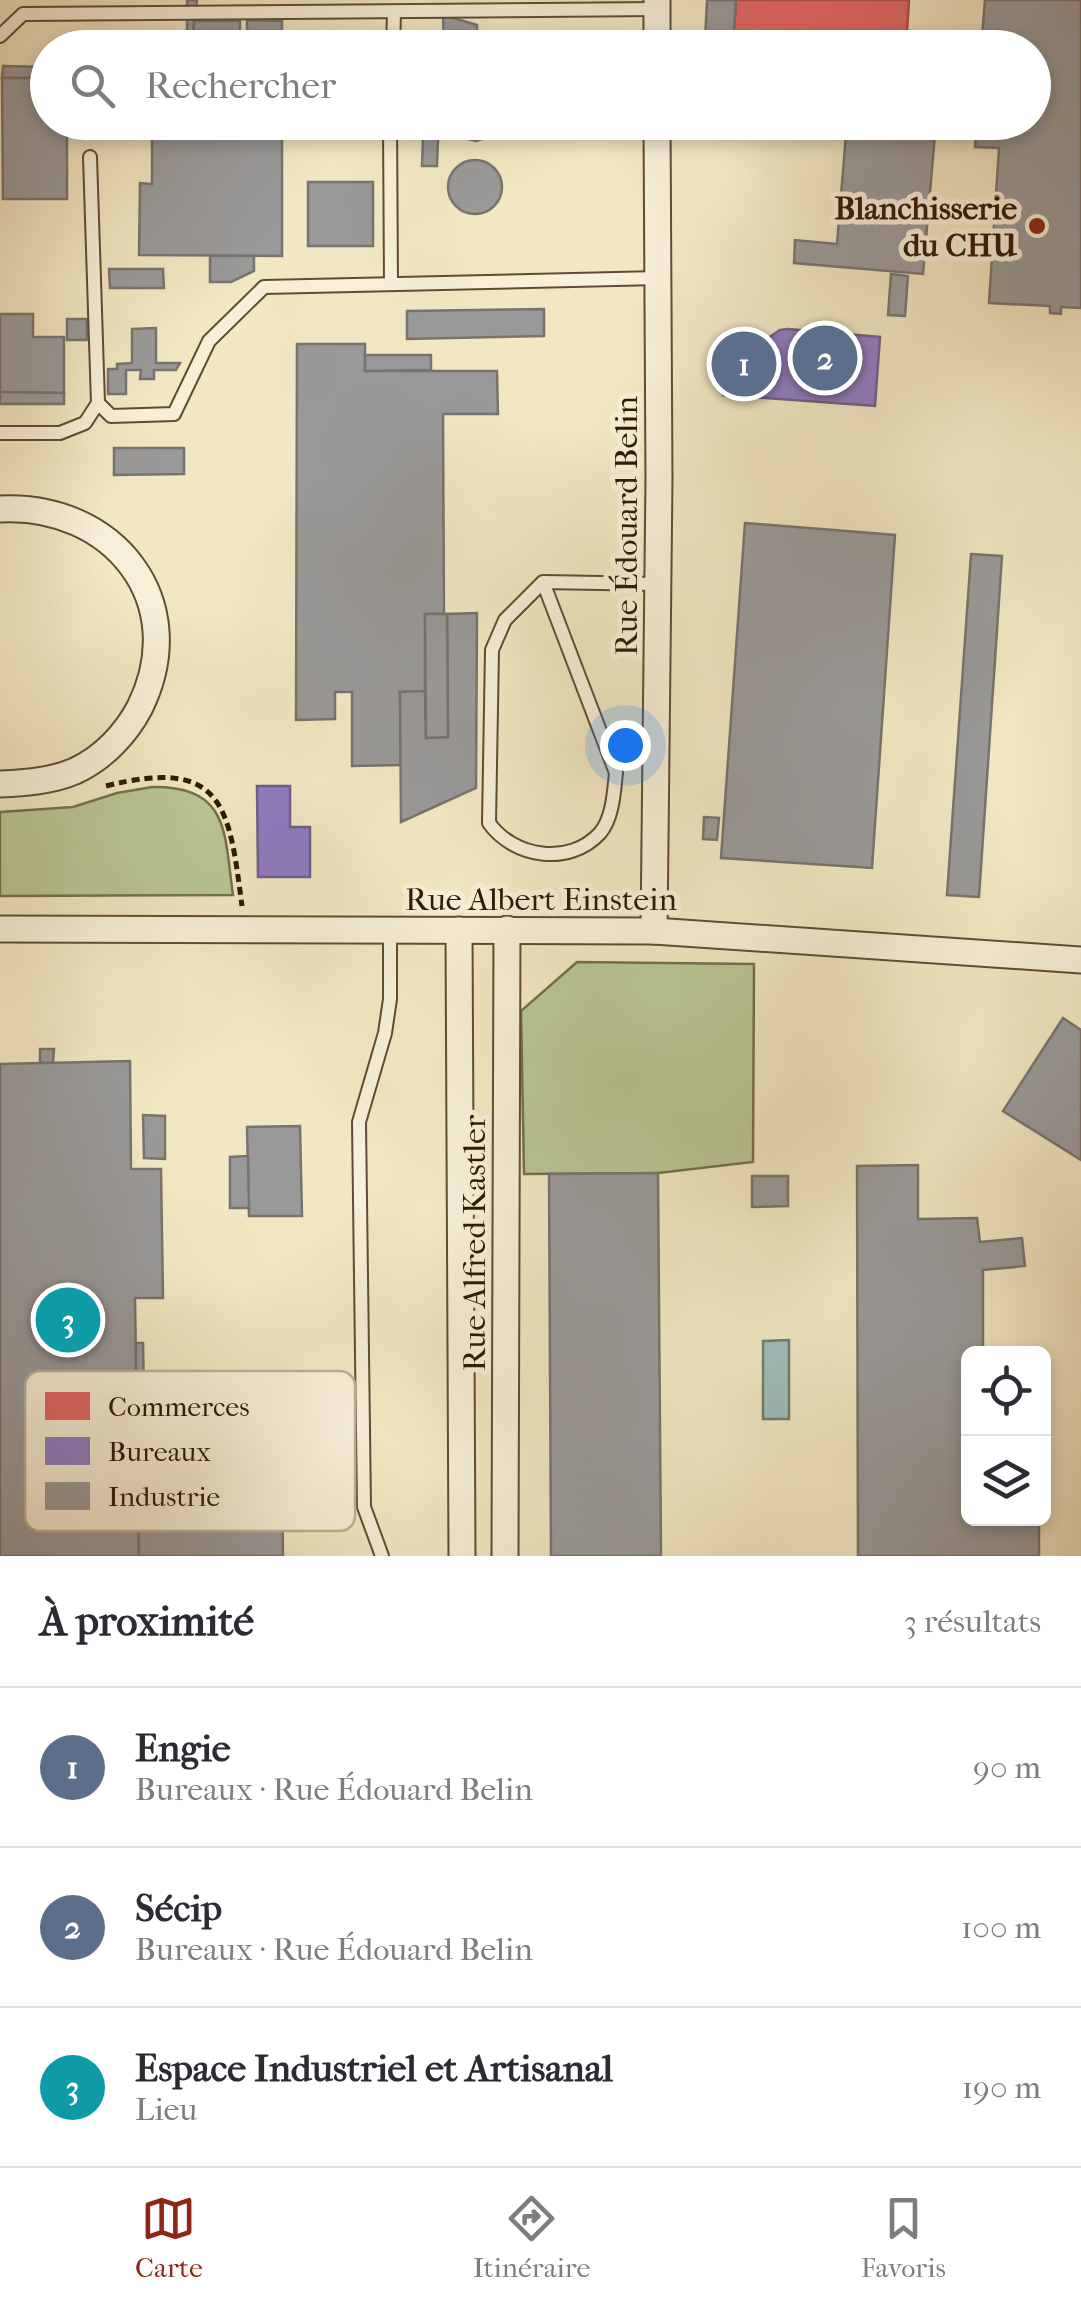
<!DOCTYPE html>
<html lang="fr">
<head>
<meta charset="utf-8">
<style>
	:root { --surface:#fff; --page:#f7f7f7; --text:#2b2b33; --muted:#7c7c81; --line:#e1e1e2; --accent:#8f2418 }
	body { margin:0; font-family:"IM FELL French Canon",serif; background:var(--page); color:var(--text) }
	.controls { position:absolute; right:30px; bottom:30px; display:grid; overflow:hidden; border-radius:15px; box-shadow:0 5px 15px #0003 }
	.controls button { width:90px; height:90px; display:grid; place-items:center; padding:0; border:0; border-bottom:2px solid var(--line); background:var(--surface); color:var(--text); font:50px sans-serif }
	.you { position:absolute; left:625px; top:745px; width:35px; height:35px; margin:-25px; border:8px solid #fff; border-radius:50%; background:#1a73e8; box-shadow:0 0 0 15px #1a73e833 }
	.badge { display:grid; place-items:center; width:65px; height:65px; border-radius:50%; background:var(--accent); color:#fff; font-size:32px; font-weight:700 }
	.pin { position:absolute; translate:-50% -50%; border:5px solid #fff; box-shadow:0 2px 10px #0006 }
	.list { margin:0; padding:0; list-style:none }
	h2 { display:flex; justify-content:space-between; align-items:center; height:130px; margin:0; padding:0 40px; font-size:42px }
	h2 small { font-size:32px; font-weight:400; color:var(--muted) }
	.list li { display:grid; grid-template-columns:65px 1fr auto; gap:30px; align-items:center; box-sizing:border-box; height:160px; padding:0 40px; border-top:2px solid var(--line) }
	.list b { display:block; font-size:38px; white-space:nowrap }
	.list p { margin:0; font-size:32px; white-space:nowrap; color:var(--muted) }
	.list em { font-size:32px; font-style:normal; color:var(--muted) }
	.icon { flex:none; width:55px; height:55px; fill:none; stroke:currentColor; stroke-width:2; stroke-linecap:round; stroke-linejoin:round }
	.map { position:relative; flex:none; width:1081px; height:1556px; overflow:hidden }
	.search { position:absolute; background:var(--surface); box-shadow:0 5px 15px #0003; left:30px; right:30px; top:30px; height:110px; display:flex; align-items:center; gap:25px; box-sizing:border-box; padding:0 35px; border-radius:55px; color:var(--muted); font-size:38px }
	.sheet { height:610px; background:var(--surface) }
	nav { display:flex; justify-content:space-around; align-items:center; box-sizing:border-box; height:140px; border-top:2px solid var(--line); background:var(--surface); font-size:28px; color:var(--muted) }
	nav a { display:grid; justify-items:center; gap:5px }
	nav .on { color:var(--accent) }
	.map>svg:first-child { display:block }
	.green { fill:#bac594; stroke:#746f4c; stroke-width:2.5 }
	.water { fill:#9dbebc; stroke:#717c73; stroke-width:2.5 }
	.shops { fill:#e06666; stroke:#ab4f49; stroke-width:2.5 }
	.offices { fill:#8e7cc3; stroke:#725e8a; stroke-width:2.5 }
	.industry { fill:#999; stroke:#79736d; stroke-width:2.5 }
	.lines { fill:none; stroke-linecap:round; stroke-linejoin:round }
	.service-casing { stroke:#604c34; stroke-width:16 }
	.minor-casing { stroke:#604c34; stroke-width:29 }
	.path { stroke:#2f1905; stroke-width:5; stroke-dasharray:8 5; stroke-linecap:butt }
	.service { stroke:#f7efd8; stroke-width:12 }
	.minor { stroke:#f7efd8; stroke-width:25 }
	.poi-dot { fill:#8f2418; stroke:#f7efd8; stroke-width:4 }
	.labels { text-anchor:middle; stroke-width:10; stroke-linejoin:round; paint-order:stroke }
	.poi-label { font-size:32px; font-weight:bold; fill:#2f1905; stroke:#f7efd8; text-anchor:end }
	.street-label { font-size:32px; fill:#2f1905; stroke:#f7efd8 }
	.key { fill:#f7efd8; stroke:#bbaf99; stroke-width:2.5 }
	.key-label { font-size:28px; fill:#2f1905 }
</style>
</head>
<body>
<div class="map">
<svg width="1081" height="1556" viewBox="0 0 1081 1556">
	<rect width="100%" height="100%" fill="#f2e7c3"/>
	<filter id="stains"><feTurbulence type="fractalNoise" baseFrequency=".002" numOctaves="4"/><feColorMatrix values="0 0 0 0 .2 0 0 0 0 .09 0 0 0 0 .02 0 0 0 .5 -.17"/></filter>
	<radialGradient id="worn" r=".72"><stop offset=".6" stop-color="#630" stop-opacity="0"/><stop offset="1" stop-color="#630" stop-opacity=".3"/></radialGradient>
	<g class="green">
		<path d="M 152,787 C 230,786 224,833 233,895 L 0,896 L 0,812 L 73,807 L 117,793 Z"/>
		<polygon points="577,962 754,964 753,1162 658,1173 524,1174 521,1011"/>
	</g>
	<polygon class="water" points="789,1340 789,1419 763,1419 763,1341"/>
	<polygon class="shops" points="736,0 909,0 906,48 809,48 733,43"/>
	<g class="offices">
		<polygon points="788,329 880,337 875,406 723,395 726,345 767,348 767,339 780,330"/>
		<polygon points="257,786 290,786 290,827 310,827 310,877 258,877"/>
	</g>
	<g class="industry">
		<polygon points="187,0 197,0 193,36 187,36"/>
		<polygon points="707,0 736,0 733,43 705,42"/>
		<polygon points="985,0 1081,0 1081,308 1061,307 1061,314 1050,313 1050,306 989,303 999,148 975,147 977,122 1034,122 1034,48 981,48"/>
		<polygon points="443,15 477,25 477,48 444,48"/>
		<polygon points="247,20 282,21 282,48 152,48 152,36 193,36 194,21 240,21 240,36 247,36"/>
		<polygon points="525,38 526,48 477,48 477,40"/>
		<polygon points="3,66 48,67 48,78 2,78"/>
		<polygon points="2,78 48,78 48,122 67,122 67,199 3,199"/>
		<polygon points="152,122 282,122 282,256 139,255 140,183 152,184"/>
		<polygon points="503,122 492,136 476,141 459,137 448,122"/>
		<polygon points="847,122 936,122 923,274 794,263 795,240 837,244"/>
		<polygon points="423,138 438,139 437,166 422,166"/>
		<circle cx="475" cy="187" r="27"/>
		<rect x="308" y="182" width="65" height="64"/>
		<polygon points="210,256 254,256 254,271 231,282 210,282"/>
		<polygon points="109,269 163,269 164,288 110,288"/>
		<polygon points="891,274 908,276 905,316 888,315"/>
		<polygon points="544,309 544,336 407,339 407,311"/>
		<polygon points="0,314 33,314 33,337 64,337 64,393 0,392"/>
		<rect x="67" y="319" width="20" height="21"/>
		<polygon points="156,328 156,363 180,363 176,370 154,370 154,379 140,379 141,370 126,370 126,394 108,394 108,369 117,369 117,364 132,363 132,329"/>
		<polygon points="297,344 365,344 365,371 497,371 498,414 443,414 444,614 425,614 425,691 400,692 401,765 352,766 352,692 335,692 335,719 296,720"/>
		<polygon points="365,355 431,355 431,370 365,371"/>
		<polygon points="0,392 64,393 64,404 0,404"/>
		<polygon points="114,448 184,448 184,474 114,475"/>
		<polygon points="745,523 895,535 872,868 721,858"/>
		<polygon points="971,554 1002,556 979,897 947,895"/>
		<polygon points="477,613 476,788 401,822 400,692 425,691 426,738 448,737 447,614"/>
		<polygon points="425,614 447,614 448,737 426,738"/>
		<polygon points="704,817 719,818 717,840 703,839"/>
		<polygon points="1063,1018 1081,1030 1081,1160 1003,1111"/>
		<polygon points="40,1049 54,1049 53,1063 40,1063"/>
		<polygon points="130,1061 131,1169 161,1169 163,1298 135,1298 139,1556 0,1556 0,1064"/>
		<polygon points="143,1115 165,1116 165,1159 144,1158"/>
		<polygon points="300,1126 302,1216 249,1216 247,1127"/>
		<polygon points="248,1156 249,1208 230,1208 230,1157"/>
		<polygon points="918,1165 918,1219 977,1218 980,1242 1022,1238 1025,1266 983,1270 983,1354 968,1354 968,1518 985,1518 985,1525 1039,1525 1039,1556 858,1556 857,1166"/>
		<polygon points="658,1173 661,1556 551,1556 549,1174"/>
		<polygon points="752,1176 788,1176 788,1206 752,1207"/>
		<polygon points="136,1343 143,1343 144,1393 176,1393 176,1403 136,1404"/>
		<polygon points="281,1401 283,1556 139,1556 136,1404"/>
	</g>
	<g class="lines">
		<g class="service-casing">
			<g id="service">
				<polyline points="0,36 23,14 657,9"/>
				<polyline points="393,48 394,13"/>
				<polyline points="390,122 391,284"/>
				<polyline points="98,403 111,416 174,414 209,341 264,287 659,278"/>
				<polyline points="0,433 60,433 85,423 98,403 90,157"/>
				<path d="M 543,582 L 616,773 C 614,791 613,818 600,833 C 569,867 513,857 489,823 L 492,650 L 505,620 L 543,582 L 658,584"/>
				<polyline points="382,1556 364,1507 359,1122 385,1033 390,999 390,931"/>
			</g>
		</g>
		<g class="minor-casing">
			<g id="minor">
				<polyline points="657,0 657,48"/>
				<path d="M 0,509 C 113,503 192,601 140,707 C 126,734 103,758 75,771 C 52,781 25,783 0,784"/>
				<polyline points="0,929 654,931 1081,960"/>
				<polyline points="459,930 462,1556"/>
				<polyline points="654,931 659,479 657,122"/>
				<polyline points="505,1556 507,929"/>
			</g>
		</g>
		<path class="path" d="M 106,786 C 225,756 229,808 242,906"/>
		<use href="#service" class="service"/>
		<use href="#minor" class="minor"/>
	</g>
	<circle class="poi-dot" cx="1037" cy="226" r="10"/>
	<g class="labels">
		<g class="poi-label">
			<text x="1017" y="219">Blanchisserie<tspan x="1017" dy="37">du CHU</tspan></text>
		</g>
		<g class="street-label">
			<text transform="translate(626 526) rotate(-90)" y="11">Rue Édouard Belin</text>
			<text x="541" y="910">Rue Albert Einstein</text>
			<text transform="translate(474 1243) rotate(-90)" y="11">Rue Alfred Kastler</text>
		</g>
	</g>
	<rect x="25" y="1371" width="330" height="160" rx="15" class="key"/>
	<rect x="45" y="1392" width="45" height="28" fill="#e06666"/>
	<rect x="45" y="1437" width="45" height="28" fill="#8e7cc3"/>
	<rect x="45" y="1482" width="45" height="28" fill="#999"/>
	<g class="key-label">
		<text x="108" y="1416">Commerces</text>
		<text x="108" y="1461">Bureaux</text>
		<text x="108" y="1506">Industrie</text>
	</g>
	<rect width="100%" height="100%" filter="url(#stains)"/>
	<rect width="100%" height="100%" fill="url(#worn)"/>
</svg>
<div class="controls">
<button><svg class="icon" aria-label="locate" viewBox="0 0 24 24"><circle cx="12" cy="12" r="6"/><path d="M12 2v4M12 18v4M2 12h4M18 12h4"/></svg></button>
<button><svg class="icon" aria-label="layers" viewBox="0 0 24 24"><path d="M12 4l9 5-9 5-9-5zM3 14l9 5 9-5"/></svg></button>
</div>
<div class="you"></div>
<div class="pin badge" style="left:744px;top:364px;background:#5c6f8a">1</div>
<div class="pin badge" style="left:825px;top:358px;background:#5c6f8a">2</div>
<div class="pin badge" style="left:68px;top:1320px;background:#0f9aa8">3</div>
<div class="search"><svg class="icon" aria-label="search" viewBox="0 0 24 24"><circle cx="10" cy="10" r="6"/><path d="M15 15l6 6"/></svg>Rechercher</div>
</div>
<section class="sheet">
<h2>À proximité<small>3 résultats</small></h2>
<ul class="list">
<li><span class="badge" style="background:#5c6f8a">1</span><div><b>Engie</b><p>Bureaux · Rue Édouard Belin</p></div><em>90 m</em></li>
<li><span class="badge" style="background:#5c6f8a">2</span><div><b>Sécip</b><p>Bureaux · Rue Édouard Belin</p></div><em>100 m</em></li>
<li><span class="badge" style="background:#0f9aa8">3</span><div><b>Espace Industriel et Artisanal</b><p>Lieu</p></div><em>190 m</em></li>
</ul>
</section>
<nav>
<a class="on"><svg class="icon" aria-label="map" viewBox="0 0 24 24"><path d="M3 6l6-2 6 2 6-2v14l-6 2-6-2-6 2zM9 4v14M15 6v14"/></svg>Carte</a>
<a><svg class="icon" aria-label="directions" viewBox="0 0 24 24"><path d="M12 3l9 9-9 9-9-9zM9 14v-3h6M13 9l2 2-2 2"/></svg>Itinéraire</a>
<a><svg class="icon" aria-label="saved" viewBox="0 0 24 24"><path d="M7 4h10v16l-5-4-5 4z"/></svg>Favoris</a>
</nav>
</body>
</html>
